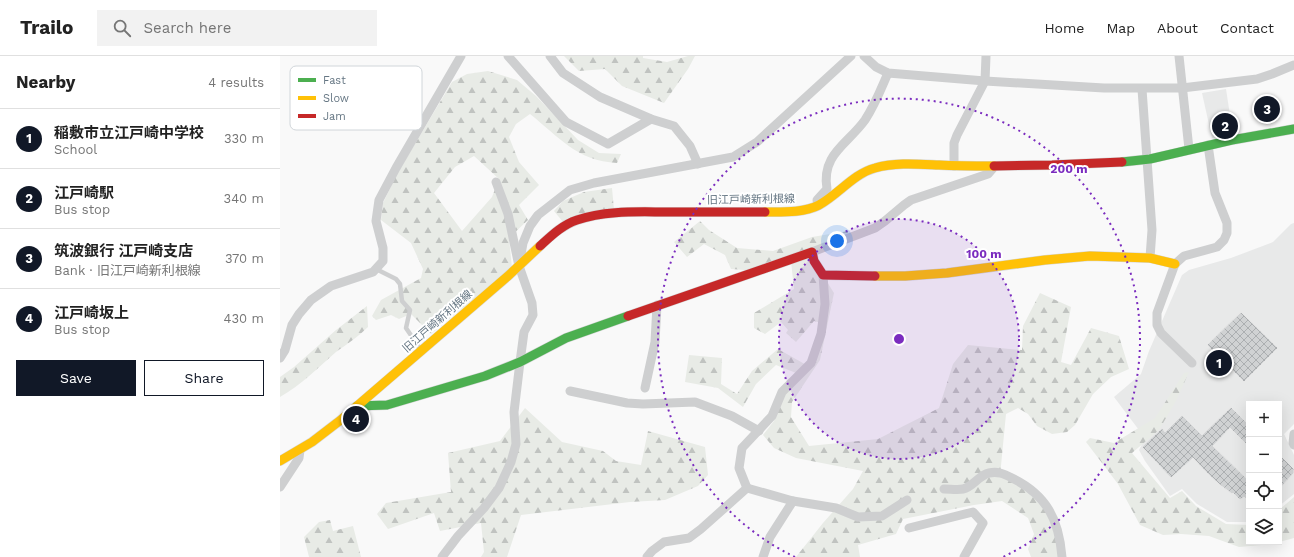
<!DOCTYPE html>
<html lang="en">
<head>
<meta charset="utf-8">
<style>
	:root { --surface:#fff; --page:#f2f2f2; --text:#222; --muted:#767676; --line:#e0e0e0; --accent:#111827 }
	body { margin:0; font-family:"Work Sans","Noto Sans JP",sans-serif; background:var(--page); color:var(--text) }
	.controls { position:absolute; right:12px; bottom:12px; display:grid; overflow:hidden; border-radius:0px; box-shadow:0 4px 16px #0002 }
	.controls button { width:36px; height:36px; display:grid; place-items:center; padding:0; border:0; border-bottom:1px solid var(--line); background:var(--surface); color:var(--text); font:20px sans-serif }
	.you { position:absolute; left:557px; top:185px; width:14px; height:14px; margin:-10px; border:3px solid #fff; border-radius:50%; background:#1a73e8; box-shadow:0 0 0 6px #1a73e833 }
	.badge { display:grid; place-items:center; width:26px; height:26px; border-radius:50%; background:var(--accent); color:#fff; font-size:13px; font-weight:700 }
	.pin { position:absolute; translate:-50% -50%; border:2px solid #fff; box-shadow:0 1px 4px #0006 }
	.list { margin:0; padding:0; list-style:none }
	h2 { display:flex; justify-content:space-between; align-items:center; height:52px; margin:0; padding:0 16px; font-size:17px }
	h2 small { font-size:13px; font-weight:400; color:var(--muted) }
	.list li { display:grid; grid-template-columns:26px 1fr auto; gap:12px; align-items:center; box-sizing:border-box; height:60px; padding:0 16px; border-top:1px solid var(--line) }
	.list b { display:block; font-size:15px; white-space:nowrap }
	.list p { margin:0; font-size:13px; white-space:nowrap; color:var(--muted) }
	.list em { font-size:13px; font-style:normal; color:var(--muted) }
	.actions { display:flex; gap:8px; padding:12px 16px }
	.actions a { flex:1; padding:9px 0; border:1px solid var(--accent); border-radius:0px; text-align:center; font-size:14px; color:var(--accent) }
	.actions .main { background:var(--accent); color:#fff }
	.icon { flex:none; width:22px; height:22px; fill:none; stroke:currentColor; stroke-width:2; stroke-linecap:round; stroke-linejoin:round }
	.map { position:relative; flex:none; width:1014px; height:501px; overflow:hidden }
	header { display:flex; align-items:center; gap:24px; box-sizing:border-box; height:56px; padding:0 20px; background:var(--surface); border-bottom:1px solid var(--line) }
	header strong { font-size:19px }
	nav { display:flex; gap:22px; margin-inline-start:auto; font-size:14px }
	.search { width:280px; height:36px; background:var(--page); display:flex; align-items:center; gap:10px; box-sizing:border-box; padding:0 14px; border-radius:0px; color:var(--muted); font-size:15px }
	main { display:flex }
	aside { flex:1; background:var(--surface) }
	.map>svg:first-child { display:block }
	.built { fill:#e8e9e9 }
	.forest { fill:url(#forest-firs); fill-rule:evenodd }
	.building { fill:url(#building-cross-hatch); stroke:#e8e8e8 }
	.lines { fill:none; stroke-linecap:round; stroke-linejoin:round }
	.fast-casing { stroke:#d5d6d7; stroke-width:10 }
	.slow-casing { stroke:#d5d6d7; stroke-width:10 }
	.jam-casing { stroke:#d5d6d7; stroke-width:10 }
	.lane { stroke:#cecfd0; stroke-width:4.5 }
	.street { stroke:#cecfd0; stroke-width:9 }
	.fast { stroke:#4caf50; stroke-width:9 }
	.slow { stroke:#ffc107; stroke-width:9 }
	.jam { stroke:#c62828; stroke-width:9 }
	.ring { fill:none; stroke:#7b2cbf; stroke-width:2; stroke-dasharray:2 4 }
	.labels { text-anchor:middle; stroke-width:4; stroke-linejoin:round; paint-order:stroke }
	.street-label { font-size:11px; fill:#657683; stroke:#fff }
	.key { fill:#fff; stroke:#d1d6da; stroke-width:1 }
	.key-label { font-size:11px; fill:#657683 }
	.centre { fill:#7b2cbf; stroke:#fff; stroke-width:2 }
	.ring-label { font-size:12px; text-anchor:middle; font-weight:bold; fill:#7b2cbf; stroke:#fff; stroke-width:4; stroke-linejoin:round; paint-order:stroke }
</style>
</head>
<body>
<header>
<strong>Trailo</strong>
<div class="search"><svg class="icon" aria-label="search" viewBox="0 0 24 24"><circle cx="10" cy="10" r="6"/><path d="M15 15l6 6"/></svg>Search here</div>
<nav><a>Home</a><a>Map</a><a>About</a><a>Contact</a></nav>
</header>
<main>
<aside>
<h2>Nearby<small>4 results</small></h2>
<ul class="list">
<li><span class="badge">1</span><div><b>稲敷市立江戸崎中学校</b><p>School</p></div><em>330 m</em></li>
<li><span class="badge">2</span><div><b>江戸崎駅</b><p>Bus stop</p></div><em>340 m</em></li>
<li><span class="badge">3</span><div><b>筑波銀行 江戸崎支店</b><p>Bank · 旧江戸崎新利根線</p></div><em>370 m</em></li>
<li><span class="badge">4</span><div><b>江戸崎坂上</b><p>Bus stop</p></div><em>430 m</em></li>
</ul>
<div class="actions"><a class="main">Save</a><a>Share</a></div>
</aside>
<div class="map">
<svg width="1014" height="501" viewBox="0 0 1014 501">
	<defs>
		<pattern id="forest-firs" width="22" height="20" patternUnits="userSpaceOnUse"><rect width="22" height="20" fill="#e8ebe6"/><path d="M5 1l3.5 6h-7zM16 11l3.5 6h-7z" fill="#c0c3c0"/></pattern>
		<pattern id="building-cross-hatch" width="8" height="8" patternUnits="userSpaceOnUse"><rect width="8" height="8" fill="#d0d2d3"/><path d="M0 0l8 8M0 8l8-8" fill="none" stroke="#acafb1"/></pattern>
	</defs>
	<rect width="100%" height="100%" fill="#f9f9f9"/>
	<g class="built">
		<polygon points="946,33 953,79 932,82 922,37"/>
		<polygon points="1014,167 1014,368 1004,378 1014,399 1014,438 999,450 999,348 969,348 969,466 947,466 917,448 902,433 890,440 865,405 859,394 865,382 834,341 861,318 869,295 902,219 909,214 951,202 993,186 1011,168"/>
	</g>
	<g class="forest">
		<polygon points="284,0 363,0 363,2 387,6 408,0 415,0 408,13 384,47 342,30 325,13 299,15"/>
		<path d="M 208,15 L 237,24 L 256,40 L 298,84 L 319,97 L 341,98 L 337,107 C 297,105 279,81 250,58 L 236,68 L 229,81 L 239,106 L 259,129 L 239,149 L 248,164 L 229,182 L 232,212 L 151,278 L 131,258 L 119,263 L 111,259 L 96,264 L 92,260 L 101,244 L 141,222 L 143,213 L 131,187 L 101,164 L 103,147 L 118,116 L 172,26 L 187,18 ZM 194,100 L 219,123 L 212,141 L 182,175 L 154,137 L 175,111 Z"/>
		<polygon points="332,132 334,154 283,166 274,155 283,145 304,136"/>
		<polygon points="420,165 429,174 457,192 493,195 532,181 568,175 568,186 532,196 534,205 554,237 540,304 512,346 511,361 529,390 598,383 659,352 673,308 688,289 742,294 743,270 760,237 791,251 781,306 791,309 811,272 839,280 849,313 831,321 813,338 795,369 787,376 772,378 757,370 748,358 738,352 726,358 720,420 729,419 772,454 782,501 751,501 748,493 754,478 748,462 722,445 694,449 623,463 616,478 578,489 580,501 516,501 543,467 573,433 583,415 516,402 494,392 483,379 494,365 504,334 521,319 496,309 476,328 463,351 438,332 405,326 409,299 442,302 441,328 457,338 472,315 498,293 530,311 544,268 534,265 516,286 506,277 508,274 501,266 485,278 474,272 474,257 514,233 511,205 478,215 451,213 445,199 424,188 407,201 394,186"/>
		<path d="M 87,250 L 88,271 C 78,281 67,288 56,296 C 38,312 21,329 0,341 L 0,321 L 14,311 L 56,274 Z"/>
		<polygon points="909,316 896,345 879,374 852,397 890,442 902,435 916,450 946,468 969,469 969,486 999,486 999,454 1014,441 1014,482 992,488 959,491 929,480 901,478 883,479 860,469 838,428 806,386 810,382 834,387 875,362 904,317"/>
		<polygon points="245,352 282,386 323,395 336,405 361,409 368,375 425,391 428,419 418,430 385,444 350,446 241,459 227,501 201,501 204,496 201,467 160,475 154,457 108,473 97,458 106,447 171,436 168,397 220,385"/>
		<polygon points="50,464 53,475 73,470 81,501 29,501 24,481 39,466"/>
	</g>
	<g class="building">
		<polygon points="983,46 989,46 992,67 986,68"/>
		<polygon points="947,62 950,76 943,78 940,63"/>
		<polygon points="961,256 998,292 964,326 927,289"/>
		<polygon points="951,351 969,369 969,391 950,372 933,390 969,425 969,446 964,441 960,444 953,437 952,438 939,428 928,418 913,402 891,422 862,391 882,372 885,376 902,359 922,379"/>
		<polygon points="999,398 1014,413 1014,417 999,433"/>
	</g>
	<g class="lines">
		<g class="fast-casing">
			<g id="fast">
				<polyline points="842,106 870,103 952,84 1014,73"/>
				<polyline points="77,350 107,349 205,320 240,306 286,282 348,260"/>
			</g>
		</g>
		<g class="slow-casing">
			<g id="slow">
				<path d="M 485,156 C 503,156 524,157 539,149 C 559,138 573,118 595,112 C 615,106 638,108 659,109 C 677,110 695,110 714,110"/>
				<polyline points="595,220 625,220 667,217 765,204 810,200 870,202 895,208"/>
				<polyline points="0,405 32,386 62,363 228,220 260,190"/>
			</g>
		</g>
		<g class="jam-casing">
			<g id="jam">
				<polyline points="714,110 772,109 842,106"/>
				<path d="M 260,190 C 271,180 282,169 297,164 C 326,154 358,156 388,156 C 420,156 453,156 485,156"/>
				<polyline points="348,260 532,196 534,205 543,219 595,220"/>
			</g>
		</g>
		<polyline class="lane" points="96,213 116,223 120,228 122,245 130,254 126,272 141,294"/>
		<g class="street">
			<polyline points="228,0 286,66 328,88 371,63"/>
			<polyline points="270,0 283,17 320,41 371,63 394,70 410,90 418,108"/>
			<polyline points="584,0 596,11 608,17 705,25 824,32 902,32 977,23 992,18 1014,9"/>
			<polyline points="899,0 909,93"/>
			<polyline points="862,33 872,174 870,202"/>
			<polyline points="674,110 674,87 677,79 705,25 706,0"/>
			<path d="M 538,150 L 537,144 L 547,133 C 541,98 568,88 585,64 C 595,49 601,33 608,17"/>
			<polyline points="532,196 595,172 605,165 624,149 631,144 708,118 714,111"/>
			<polyline points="239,210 243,187 250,170 258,159 290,134 314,127 453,101 477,86 571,0"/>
			<polyline points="0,302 5,294 12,269 19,258 31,244 51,230 93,216 103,205 103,192 96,165 99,144 116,112 181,0"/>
			<polyline points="912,307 881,277 877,269 877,257 895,208 904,200 937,191 944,184 947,177 947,167 935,137 928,89"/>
			<polyline points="365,332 375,286 377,249"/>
			<polyline points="290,335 347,347 363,348 415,346 452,360 479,375"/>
			<polyline points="1014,378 1013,387 1014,389"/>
			<polyline points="0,431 19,402 20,394"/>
			<polyline points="467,432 459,412 462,392 492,360 502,336 531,307 541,278 545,248 543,219"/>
			<path d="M 664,433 C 670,433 678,434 683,433 C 693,431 699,419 709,417 C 718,415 724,418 732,422 C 767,439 779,464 782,501"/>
			<polyline points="629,472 693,456 703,467 684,501"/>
			<polyline points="162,501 178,480 204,452 219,432 231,406 236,388 234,356 240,306 244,276 253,259 252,247 239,210 228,158 216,126"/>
			<polyline points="367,501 372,495 384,486 409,482 421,473 467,432 513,445 556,452 578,461 602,460 627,444"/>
			<polyline points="483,501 490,481 513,445"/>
		</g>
		<use href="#fast" class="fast"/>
		<use href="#slow" class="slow"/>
		<use href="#jam" class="jam"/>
	</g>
	<circle cx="619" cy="283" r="120" fill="#7b2cbf" fill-opacity=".12"/>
	<g class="ring">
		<circle cx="619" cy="283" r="120"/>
		<path d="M515 501A241 241 0 1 1 723 501"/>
	</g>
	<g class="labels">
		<g class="street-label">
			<text transform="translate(471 143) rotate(-1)" y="4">旧江戸崎新利根線</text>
			<text transform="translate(157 265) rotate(-41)" y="4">旧江戸崎新利根線</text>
		</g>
	</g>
	<rect x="10" y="10" width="132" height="64" rx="6" class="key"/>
	<rect x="18" y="22" width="18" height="4" fill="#4caf50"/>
	<rect x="18" y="40" width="18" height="4" fill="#ffc107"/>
	<rect x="18" y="58" width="18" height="4" fill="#c62828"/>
	<g class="key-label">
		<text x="43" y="28">Fast</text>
		<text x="43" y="46">Slow</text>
		<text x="43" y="64">Jam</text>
	</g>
	<circle cx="619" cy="283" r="6" class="centre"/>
	<g class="ring-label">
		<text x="789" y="117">200 m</text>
		<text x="704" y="202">100 m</text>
	</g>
</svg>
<div class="controls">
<button>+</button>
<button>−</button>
<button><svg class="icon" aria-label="locate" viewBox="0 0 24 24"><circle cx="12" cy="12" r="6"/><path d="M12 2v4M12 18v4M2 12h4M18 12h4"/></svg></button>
<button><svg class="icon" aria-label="layers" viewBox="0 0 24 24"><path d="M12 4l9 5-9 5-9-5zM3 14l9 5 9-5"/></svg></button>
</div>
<div class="you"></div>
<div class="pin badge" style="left:939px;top:307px">1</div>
<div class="pin badge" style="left:945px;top:70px">2</div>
<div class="pin badge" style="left:987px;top:53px">3</div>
<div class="pin badge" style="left:76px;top:363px">4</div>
</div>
</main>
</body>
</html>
